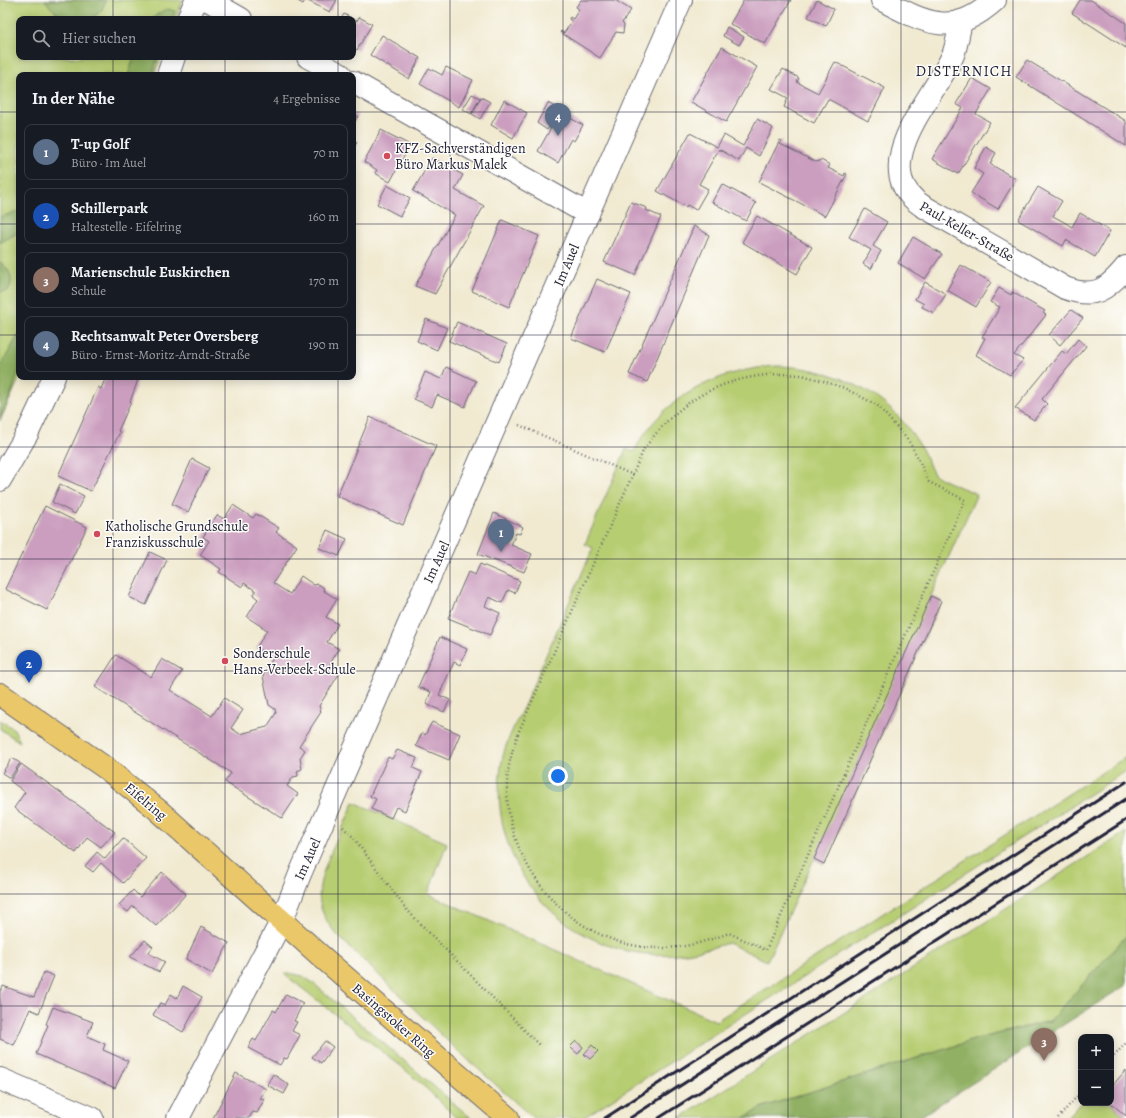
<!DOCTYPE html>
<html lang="de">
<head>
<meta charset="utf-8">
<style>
	:root { --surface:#171b24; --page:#242831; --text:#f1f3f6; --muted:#9ea1a6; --line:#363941; --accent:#0b8043 }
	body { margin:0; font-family:Alegreya,serif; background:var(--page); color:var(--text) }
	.controls { position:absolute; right:12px; bottom:12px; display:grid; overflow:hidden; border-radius:8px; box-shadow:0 2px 10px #0003 }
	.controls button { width:36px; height:36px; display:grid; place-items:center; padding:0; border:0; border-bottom:1px solid var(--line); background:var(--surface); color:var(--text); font:20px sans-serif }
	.you { position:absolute; left:558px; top:776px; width:14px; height:14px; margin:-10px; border:3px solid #fff; border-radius:50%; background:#1a73e8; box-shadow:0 0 0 6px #1a73e833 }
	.badge { display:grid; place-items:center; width:26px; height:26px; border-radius:50%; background:var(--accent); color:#fff; font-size:13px; font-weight:700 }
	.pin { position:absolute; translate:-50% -33px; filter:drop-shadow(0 1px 2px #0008) }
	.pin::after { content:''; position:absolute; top:21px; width:14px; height:12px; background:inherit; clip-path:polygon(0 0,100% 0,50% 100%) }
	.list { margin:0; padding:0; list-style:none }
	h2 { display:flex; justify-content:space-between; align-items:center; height:52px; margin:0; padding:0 16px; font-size:17px }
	h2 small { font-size:13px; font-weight:400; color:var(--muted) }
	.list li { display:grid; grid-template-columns:26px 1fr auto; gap:12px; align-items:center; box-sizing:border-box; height:56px; margin:0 8px 8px; padding:0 8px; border:1px solid var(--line); border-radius:8px }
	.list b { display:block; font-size:15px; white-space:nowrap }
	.list p { margin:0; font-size:13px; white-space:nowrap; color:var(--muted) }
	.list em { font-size:13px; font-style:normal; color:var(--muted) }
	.icon { flex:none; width:22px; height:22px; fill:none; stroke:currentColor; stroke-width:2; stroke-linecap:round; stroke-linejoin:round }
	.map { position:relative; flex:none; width:1126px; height:1118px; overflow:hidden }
	.search { position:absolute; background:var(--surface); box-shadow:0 2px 10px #0003; left:16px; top:16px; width:340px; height:44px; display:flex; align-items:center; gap:10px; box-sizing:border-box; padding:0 14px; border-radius:8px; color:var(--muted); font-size:15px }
	.panel { position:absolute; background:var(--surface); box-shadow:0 2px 10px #0003; left:16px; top:72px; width:340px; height:308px; border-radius:8px }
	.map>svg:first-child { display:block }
	.green { fill:#b7cd72; stroke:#6c7856 }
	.forest { fill:#91b064; stroke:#5a6950 }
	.building { fill:#cb9ebf }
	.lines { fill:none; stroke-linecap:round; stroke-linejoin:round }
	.minor-casing { stroke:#6a6870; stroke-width:24 }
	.major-casing { stroke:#6a6870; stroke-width:24 }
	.path { stroke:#6a6870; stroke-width:2.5; stroke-dasharray:1 3; stroke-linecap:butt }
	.minor { stroke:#fff; stroke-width:22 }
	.major { stroke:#eac769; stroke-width:22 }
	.rail { stroke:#22223b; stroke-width:3 }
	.grid { fill:none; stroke:#22223b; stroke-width:1; stroke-opacity:0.55 }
	.poi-dot { fill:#d1495b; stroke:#fdfcf7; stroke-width:1.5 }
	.labels { text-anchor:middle; stroke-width:3; stroke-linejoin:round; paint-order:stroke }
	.poi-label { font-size:14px; fill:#22223b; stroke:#fdfcf7; text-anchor:start }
	.street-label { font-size:14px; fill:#22223b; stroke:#fdfcf7 }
	.neighbourhood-label { font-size:15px; letter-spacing:1px; fill:#22223b; stroke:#fdfcf7 }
</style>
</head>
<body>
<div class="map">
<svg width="1126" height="1118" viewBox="0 0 1126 1118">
	<rect width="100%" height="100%" fill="#fdfcf7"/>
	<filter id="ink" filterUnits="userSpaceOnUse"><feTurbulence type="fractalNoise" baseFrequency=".025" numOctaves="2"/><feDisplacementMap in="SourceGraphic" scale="8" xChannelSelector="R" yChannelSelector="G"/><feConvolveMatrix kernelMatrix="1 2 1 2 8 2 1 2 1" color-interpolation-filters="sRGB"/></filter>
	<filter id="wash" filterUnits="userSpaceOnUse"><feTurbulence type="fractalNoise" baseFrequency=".012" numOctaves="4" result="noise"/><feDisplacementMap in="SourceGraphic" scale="16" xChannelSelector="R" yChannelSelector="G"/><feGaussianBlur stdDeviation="0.9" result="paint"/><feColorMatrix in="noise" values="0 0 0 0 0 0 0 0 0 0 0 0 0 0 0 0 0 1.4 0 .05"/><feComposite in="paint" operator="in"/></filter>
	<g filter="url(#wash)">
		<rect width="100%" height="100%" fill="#f1ead1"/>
		<g class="green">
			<polygon points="0,0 183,0 175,19 19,19 19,57 161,57 154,75 19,75 20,377 0,421"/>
			<path d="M 777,366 C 829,367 880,389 911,432 C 916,439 921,446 924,453 C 928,459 930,470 935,475 C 941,480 968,490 977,494 L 931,596 L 941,601 L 824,864 L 814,859 L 767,961 L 728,943 C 672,961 622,960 572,927 C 517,892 488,820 503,756 C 508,735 522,712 530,692 C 551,644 572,596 593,548 L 585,544 L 626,449 L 634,452 C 660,398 719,369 777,366 Z"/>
			<polygon points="0,720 14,729 20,742 0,729"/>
			<path d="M 1126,757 L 1126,771 L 583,1118 L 533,1118 L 456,1049 L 338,936 C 311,905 317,885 332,850 C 340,834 347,818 354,802 L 447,843 L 428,894 L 716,1021 Z"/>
			<polygon points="1126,832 1126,936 1050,1021 977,1039 763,1107 744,1118 680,1118"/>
			<polygon points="289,973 303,976 313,983 471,1118 456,1118 427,1089 402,1067 284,974"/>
			<polygon points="1081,1102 1111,1103 1126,1118 1067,1118"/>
		</g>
		<g class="forest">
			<path d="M 45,0 L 106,0 L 102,10 L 92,19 C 70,19 59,20 45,0 Z"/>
			<polygon points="167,9 175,11 172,19 153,19 156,15"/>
			<polygon points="134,57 158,57 152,75 128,75"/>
			<polygon points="19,211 19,232 0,243 0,217"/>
			<path d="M 0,262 C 10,269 15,280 8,291 L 0,292 Z"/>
			<polygon points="19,334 19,369 11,395 0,419 0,367"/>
			<polygon points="1126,936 1126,985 918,1118 744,1118 763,1107 977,1039 1050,1021"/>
		</g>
		<g id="blocks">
			<g class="building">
				<polygon points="296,0 305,0 303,4"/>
				<polygon points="306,0 337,0 330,12"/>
				<polygon points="581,0 615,0 631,10 622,23 624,25 623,33 616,32 600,58 560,32 561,31 564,33 572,21 569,19 570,17 573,19 579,9 576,7"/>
				<polygon points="744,0 791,0 765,44 730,24"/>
				<polygon points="817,0 834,9 826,26 808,17"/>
				<polygon points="1080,0 1091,0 1126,23 1126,48 1072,13"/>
				<polygon points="344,14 353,19 341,19"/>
				<polygon points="359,17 372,24 357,50 353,47 353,19 357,21"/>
				<polygon points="727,27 744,37 739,45 723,36"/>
				<polygon points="382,35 420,58 409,79 370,55"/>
				<polygon points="722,47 757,67 726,122 691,102"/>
				<polygon points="1027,60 1126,121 1126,146 1016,77"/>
				<polygon points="835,62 885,88 868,121 828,99 814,123 784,107 788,98 771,89 783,69 799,78 797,82 818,93"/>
				<polygon points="446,67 473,80 459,107 420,84 429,68 442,75"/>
				<polygon points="972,78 991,89 976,114 990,122 958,174 932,159 963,108 956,104"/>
				<polygon points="472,94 480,98 471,114 463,109"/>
				<polygon points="481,97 490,102 480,119 472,114"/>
				<polygon points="504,100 527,113 513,138 491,125"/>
				<polygon points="548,103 558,109 557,111 583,125 574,141 571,139 558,163 538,151 551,128 549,127 547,130 537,123"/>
				<polygon points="353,113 358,116 353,124"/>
				<polygon points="757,119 773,128 759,156 746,148 739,161 719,149 699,184 708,189 696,210 687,205 686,207 657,191 690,133 717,147 724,135 743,146"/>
				<polygon points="381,130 410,145 390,182 375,173 377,170 364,162"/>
				<polygon points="353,140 357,142 353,149"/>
				<polygon points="780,140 782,141 780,144 816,162 821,160 830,165 828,168 844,176 845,173 847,174 825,216 759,182"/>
				<polygon points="986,147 996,153 990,164 1016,179 998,209 971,193 983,174 974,168"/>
				<polygon points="432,158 463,175 455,190 484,206 435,294 415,286 455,215 413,191"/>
				<polygon points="722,184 756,203 746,221 712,202"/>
				<polygon points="387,185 410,198 400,216 377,204"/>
				<polygon points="1038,187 1062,201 1053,216 1064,222 1072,227 1080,213 1110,231 1095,257 1066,240 1063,246 1018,220"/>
				<polygon points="631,202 647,208 646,210 661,217 635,275 604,262"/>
				<polygon points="865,209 887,222 873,246 881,251 871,269 863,264 871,250 849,237"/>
				<polygon points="757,216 812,247 797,274 742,242"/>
				<polygon points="502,220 539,236 509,307 472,291"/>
				<polygon points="694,226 709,235 647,382 629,374"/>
				<polygon points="913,237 942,254 925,279 898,263"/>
				<polygon points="961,265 991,282 976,307 947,290"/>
				<polygon points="597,279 631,294 605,352 571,338"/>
				<polygon points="925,282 946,294 934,313 922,307 924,304 915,299"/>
				<polygon points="999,288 1011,295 1012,292 1045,311 1043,313 1046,315 1014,355 1023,360 1010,375 976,355 985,338 982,337 1000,307 990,302"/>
				<polygon points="1071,310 1083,318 1060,345 1049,335"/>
				<polygon points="426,319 447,328 437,350 417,341"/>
				<polygon points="457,322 507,344 499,362 449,341"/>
				<polygon points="1078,339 1086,346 1042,399 1047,404 1034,420 1015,408 1062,351 1066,354"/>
				<polygon points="446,367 476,381 465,407 437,395 432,407 414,399 425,372 441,379"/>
				<polygon points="106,377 139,377 130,402 131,402 118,431 120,432 91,491 58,476 98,387 101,389"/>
				<polygon points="370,417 436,446 403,525 337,496"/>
				<polygon points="192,459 209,468 188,512 172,504"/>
				<polygon points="60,484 84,496 75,514 52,502"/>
				<polygon points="233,505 253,518 256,514 279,528 276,532 297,546 273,583 290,594 301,576 314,585 318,584 323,587 324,591 337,599 326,617 338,624 327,642 339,649 328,667 339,674 319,706 321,712 299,746 305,750 300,758 302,769 297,771 298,776 293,777 287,786 298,794 282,818 225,782 231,773 95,687 116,655 151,677 162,659 182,671 170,690 212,716 224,698 243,710 231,728 240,734 267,727 276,713 275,709 269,705 263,676 273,658 256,648 267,630 247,617 258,599 253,595 256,591 244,583 242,587 219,572 221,569 200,555 209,541 203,537 217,515 224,519"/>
				<polygon points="45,506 87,527 47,610 5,589"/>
				<polygon points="494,513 523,527 520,534 516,533 511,545 532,554 524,572 478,554"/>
				<polygon points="327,530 347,539 339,556 319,548"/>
				<polygon points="150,552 167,560 146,605 129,597"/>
				<polygon points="480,564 520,581 515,593 508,590 502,603 489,597 485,606 500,613 490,635 448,618 468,572 475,575"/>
				<polygon points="931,596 941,601 824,864 814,859"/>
				<polygon points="440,637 467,649 460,665 454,662 439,695 450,700 444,712 426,704 431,692 418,687"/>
				<polygon points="432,722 460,734 449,760 416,746 422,733 425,735"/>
				<polygon points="397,750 417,758 413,768 422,772 405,811 396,807 391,818 371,809 376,799 370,796 388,757 392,759"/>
				<polygon points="12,758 20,763 10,778 2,773"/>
				<polygon points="21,764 53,787 115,832 101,847 87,837 76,853 14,808 25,792 10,781"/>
				<polygon points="123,838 146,858 123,883 101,863 93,872 85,866 97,852 105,859"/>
				<polygon points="162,872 186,894 156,926 133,906 128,912 119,905 133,890 140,897"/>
				<polygon points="201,927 229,943 212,974 186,959"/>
				<polygon points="145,940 153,947 148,953 165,962 159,972 130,957"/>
				<polygon points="44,972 54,976 39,1013 30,1009 14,1045 0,1039 0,992 3,986 34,997"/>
				<polygon points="183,986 202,997 183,1032 153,1015 160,1003 165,1005 171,994 177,998"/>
				<polygon points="286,994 303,1003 294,1021 297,1022 292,1031 300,1035 287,1059 284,1058 280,1065 248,1048 253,1039 256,1041 273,1010 276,1012"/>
				<polygon points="53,1007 93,1022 87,1036 105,1044 103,1050 128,1061 115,1088 36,1054 48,1025 46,1024"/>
				<polygon points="325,1041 333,1047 321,1063 312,1057"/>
				<polygon points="576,1041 583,1047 578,1054 570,1047"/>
				<polygon points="592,1045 598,1051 590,1059 584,1054"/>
				<polygon points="1126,1070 1126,1116 1111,1103 1111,1087"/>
				<polygon points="236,1073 266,1089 260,1098 264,1100 257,1113 253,1112 249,1118 213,1118"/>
				<polygon points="273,1074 289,1085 284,1094 267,1085"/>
			</g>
		</g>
	</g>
	<g filter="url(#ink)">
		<use href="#blocks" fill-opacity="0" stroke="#6a6870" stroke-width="1"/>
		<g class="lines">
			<g class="minor-casing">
				<g id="minor">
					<polyline points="208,0 241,19"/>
					<path d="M 882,0 C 927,24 953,38 995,0"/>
					<polyline points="188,19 196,0"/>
					<path d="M 961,22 C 958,33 957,45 953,55 C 935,97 865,166 921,205 L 1065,288 C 1095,299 1107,290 1126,267"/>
					<polyline points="308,57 341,75"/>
					<polyline points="168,75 174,57"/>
					<polyline points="353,82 588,214"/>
					<polyline points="0,480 27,434 54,377"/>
					<polyline points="0,1079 92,1118"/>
					<polyline points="178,1118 282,920 300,874 681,0"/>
				</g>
			</g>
			<g class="major-casing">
				<polyline id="major" points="0,694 107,769 158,810 322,957 508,1118"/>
			</g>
			<g class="path">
				<path d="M 780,374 L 802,375 L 823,381 L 844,388 L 877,405 L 908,440 L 917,456 L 929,482 L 965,500 L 766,950 L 729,933 C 707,941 686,948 662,948 C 574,949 504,867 507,782 C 508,764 513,748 519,731 L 644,449 C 679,400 720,377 780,374 Z"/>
				<polyline points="519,425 633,475"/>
				<polyline points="343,827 353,837 406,909 539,1045"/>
				<polyline points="1111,1059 1126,1043"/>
				<polyline points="1058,1118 1081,1092"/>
			</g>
			<use href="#minor" class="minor"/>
			<use href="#major" class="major"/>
			<g class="rail">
				<polyline points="605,1118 1126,782"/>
				<polyline points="630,1118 1126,799"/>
				<polyline points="659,1118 1126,820"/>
			</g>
		</g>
	</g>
	<path class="grid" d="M 113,0 L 113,19M 225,0 L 225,19M 338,0 L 338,19M 450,0 L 450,1118M 563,0 L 563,1118M 676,0 L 676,1118M 788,0 L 788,1118M 901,0 L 901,1118M 1013,0 L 1013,1118M 113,57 L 113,75M 225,57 L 225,75M 338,57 L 338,75M 0,112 L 19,112M 353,112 L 1126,112M 0,224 L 19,224M 353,224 L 1126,224M 0,335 L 19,335M 353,335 L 1126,335M 113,377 L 113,1118M 225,377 L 225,1118M 338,377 L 338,1118M 0,447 L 1126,447M 0,559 L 1126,559M 0,671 L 1126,671M 0,783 L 1126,783M 0,894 L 1126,894M 0,1006 L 1126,1006"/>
	<g class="poi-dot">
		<circle cx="387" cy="156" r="4"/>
		<circle cx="97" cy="534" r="4"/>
		<circle cx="225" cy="661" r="4"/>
	</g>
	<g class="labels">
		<g class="poi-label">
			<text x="395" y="153">KFZ-Sachverständigen<tspan x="395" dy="16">Büro Markus Malek</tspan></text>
			<text x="105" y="531">Katholische Grundschule<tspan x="105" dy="16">Franziskusschule</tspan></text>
			<text x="233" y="658">Sonderschule<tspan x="233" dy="16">Hans-Verbeek-Schule</tspan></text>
		</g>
		<g class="street-label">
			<text transform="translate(967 231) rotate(30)" y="5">Paul-Keller-Straße</text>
			<text transform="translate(566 265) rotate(-67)" y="5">Im Auel</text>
			<text transform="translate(436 562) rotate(-66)" y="5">Im Auel</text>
			<text transform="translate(146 801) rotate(40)" y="5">Eifelring</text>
			<text transform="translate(307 859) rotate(-66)" y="5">Im Auel</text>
			<text transform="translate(394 1020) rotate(41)" y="5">Basingstoker Ring</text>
		</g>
		<g class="neighbourhood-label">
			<text x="964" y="76">DISTERNICH</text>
		</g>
	</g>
</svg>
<div class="controls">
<button>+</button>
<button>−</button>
</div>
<div class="you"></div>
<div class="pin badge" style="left:501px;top:552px;background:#5c6f8a">1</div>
<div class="pin badge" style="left:29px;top:683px;background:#1a4fb4">2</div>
<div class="pin badge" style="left:1044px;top:1061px;background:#8d6e63">3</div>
<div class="pin badge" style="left:558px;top:136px;background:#5c6f8a">4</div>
<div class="search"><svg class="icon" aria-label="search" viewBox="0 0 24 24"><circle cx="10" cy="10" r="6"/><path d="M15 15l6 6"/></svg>Hier suchen</div>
<section class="panel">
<h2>In der Nähe<small>4 Ergebnisse</small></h2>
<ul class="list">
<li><span class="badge" style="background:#5c6f8a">1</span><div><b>T-up Golf</b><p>Büro · Im Auel</p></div><em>70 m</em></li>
<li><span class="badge" style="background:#1a4fb4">2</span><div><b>Schillerpark</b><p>Haltestelle · Eifelring</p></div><em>160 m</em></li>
<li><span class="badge" style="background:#8d6e63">3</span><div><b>Marienschule Euskirchen</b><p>Schule</p></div><em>170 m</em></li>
<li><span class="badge" style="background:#5c6f8a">4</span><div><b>Rechtsanwalt Peter Oversberg</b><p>Büro · Ernst-Moritz-Arndt-Straße</p></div><em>190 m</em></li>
</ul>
</section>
</div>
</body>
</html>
